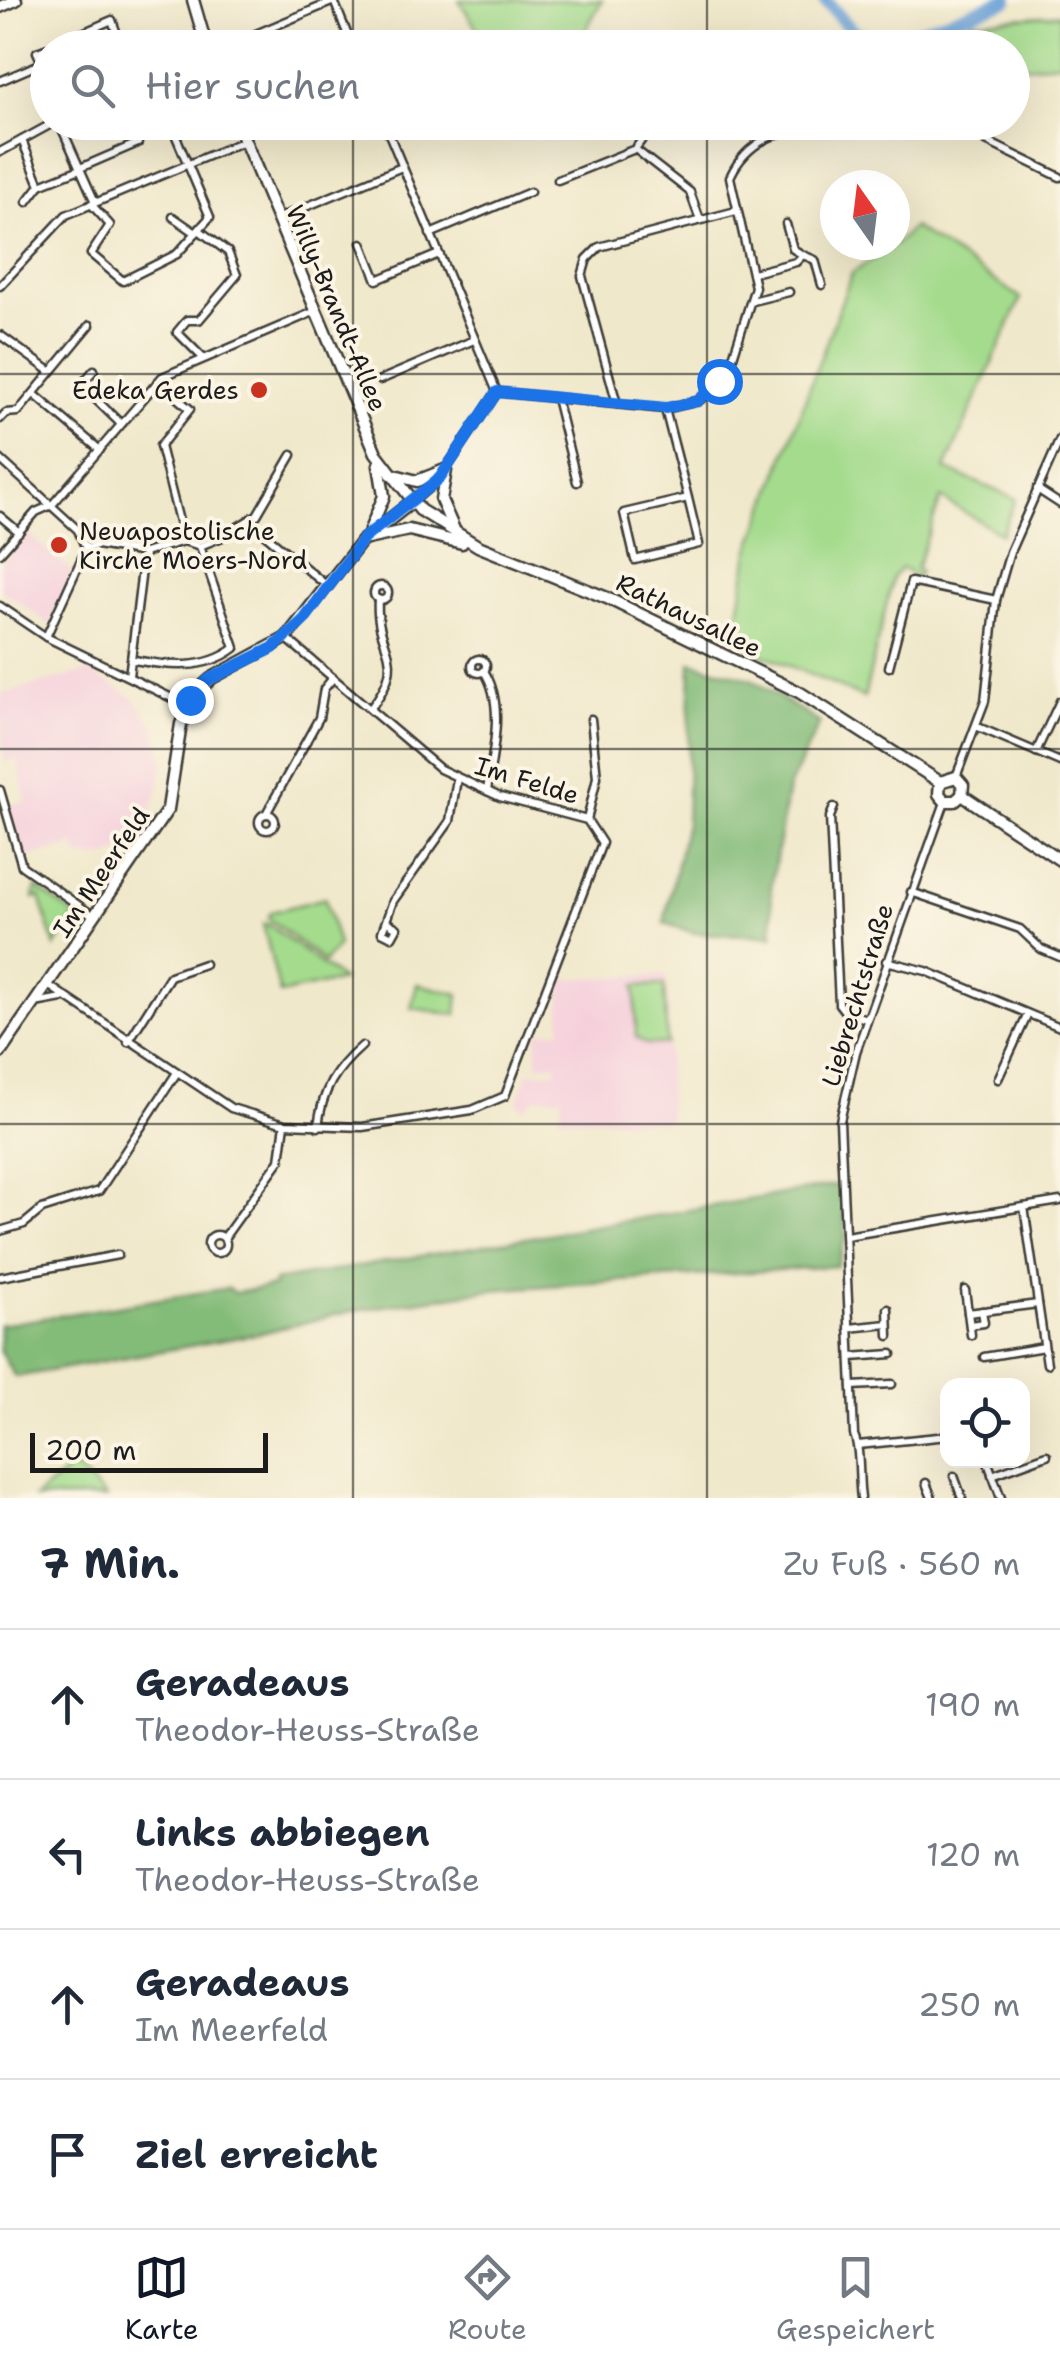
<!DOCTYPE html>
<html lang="de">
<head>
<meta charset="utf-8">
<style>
	:root { --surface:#fff; --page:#f2f2f3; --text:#1f2937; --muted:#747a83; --line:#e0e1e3; --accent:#111827 }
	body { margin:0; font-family:"Shantell Sans",sans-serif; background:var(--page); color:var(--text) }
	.controls { position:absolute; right:30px; bottom:30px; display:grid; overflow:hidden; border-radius:20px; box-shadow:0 10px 40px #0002 }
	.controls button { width:90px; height:90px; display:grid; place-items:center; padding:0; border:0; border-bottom:2px solid var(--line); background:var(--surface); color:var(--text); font:50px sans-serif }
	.compass { position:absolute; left:820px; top:170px; width:90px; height:90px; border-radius:50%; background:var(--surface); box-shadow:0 10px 40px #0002; rotate:346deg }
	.scale { position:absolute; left:30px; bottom:25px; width:238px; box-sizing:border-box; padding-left:10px; border:5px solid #1c1c1c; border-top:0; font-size:28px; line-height:35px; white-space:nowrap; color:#1c1c1c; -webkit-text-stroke:8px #fcf5e5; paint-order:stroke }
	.stop { position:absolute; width:30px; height:30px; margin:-22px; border:8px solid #1a73e8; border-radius:50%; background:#fff }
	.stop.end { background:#1a73e8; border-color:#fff; box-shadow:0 2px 10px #0008 }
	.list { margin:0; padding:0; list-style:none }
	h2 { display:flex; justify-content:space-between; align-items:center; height:130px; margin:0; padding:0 40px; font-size:42px }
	h2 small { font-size:32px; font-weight:400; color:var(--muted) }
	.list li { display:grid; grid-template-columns:65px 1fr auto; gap:30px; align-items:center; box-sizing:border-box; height:150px; padding:0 40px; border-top:2px solid var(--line) }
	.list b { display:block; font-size:38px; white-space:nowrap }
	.list p { margin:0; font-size:32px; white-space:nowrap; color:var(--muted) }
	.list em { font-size:32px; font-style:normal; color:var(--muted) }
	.icon { flex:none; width:55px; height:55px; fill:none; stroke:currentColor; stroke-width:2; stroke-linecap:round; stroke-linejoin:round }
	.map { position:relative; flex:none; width:1060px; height:1498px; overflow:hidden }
	.search { position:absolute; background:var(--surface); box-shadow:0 10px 40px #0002; left:30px; right:30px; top:30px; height:110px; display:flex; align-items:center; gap:25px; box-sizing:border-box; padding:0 35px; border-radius:55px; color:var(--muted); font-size:38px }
	.sheet { height:730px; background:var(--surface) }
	nav { display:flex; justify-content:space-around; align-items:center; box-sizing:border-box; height:140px; border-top:2px solid var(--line); background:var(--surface); font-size:28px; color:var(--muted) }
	nav a { display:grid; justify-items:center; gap:5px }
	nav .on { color:var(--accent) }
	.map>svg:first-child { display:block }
	.built { fill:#f5cfdc }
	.green { fill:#a4db8d; stroke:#607c54; stroke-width:2.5 }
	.forest { fill:#83bb78; stroke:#506c4a; stroke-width:2.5 }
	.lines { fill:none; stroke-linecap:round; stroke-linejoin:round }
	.river { stroke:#69a0d7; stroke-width:14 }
	.street-casing { stroke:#3c3b36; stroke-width:11 }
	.secondary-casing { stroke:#3c3b36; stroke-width:15 }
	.street { stroke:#fff; stroke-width:6 }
	.secondary { stroke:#fff; stroke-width:10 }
	.route { stroke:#1a73e8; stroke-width:12 }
	.grid { fill:none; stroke:#1c1c1c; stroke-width:2.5; stroke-opacity:0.55 }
	.poi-dot { fill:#c8321e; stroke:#fcf5e5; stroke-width:4 }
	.labels { text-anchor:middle; stroke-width:8; stroke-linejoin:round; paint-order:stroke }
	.street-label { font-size:25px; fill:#1c1c1c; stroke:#fcf5e5 }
	.poi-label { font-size:25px; fill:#1c1c1c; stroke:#fcf5e5; text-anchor:end }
</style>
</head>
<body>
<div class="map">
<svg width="1060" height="1498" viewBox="0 0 1060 1498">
	<rect width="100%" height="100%" fill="#fcf5e5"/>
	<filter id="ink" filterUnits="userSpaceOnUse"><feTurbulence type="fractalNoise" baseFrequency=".01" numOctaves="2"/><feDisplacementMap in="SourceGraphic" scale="20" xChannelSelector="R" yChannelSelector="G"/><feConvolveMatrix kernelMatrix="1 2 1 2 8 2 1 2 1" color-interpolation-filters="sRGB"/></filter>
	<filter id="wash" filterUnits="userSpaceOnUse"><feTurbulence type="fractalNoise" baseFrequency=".0048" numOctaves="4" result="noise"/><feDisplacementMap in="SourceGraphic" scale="40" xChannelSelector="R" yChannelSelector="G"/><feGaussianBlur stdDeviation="2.25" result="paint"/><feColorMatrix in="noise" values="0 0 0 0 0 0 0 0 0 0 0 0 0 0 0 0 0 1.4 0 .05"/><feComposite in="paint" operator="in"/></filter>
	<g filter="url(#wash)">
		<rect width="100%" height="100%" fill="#f0e8ca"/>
		<g class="built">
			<polygon points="27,533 73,572 50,624 0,589 0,564"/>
			<polygon points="89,671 134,698 154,726 164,763 155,802 128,843 109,857 79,857 74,845 20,859 5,806 27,801 17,759 4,762 0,694"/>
			<polygon points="666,975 669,1122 560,1117 562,1097 536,1097 524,1109 517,1102 528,1073 557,1071 556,1064 537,1064 537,1032 561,1030 561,979"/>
		</g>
		<g class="green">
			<polygon points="459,0 602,0 578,45 581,48 488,47"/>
			<polygon points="1060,14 1060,63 1013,67 1012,48 967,47 971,22"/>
			<polygon points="913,227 1021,298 945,469 1016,499 1001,534 941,498 916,569 920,572 916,577 901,568 893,577 864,698 734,642 749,552 852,273 895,245"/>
			<polygon points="36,887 76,916 55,947 40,897 34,898"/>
			<polygon points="325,898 338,945 324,962 268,918 271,912"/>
			<polygon points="263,924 268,924 342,980 280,994"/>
			<polygon points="417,984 459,994 457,1015 411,1008"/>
			<polygon points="664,985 667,1044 646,1044 636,1037 635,986"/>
			<polygon points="74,1466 106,1498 34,1498"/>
		</g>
		<g class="forest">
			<polygon points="691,662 751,679 820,723 788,788 771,888 773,936 694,933 664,923 686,823"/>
			<polygon points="841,1184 846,1236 837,1266 488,1290 352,1311 257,1334 15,1377 0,1352 0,1325 228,1288 234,1293 274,1286 274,1281"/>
		</g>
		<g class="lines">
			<polyline class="river" points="825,0 852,31 883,44 1007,0"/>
		</g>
	</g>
	<g filter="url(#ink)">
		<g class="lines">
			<g class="street-casing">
				<g id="street">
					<polyline points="334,1 353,48"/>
					<polyline points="251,36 334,1"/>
					<polyline points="48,48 112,20 122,48"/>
					<polyline points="48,48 37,52 48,76"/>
					<polyline points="0,81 42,63"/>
					<polyline points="59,122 95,202"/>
					<polyline points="384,122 497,392"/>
					<polyline points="966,122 984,140 1060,177"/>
					<polyline points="22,140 40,185 27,202"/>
					<polyline points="635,149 652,126 646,122"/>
					<polyline points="0,152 55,122"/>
					<polyline points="80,168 138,143 133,129"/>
					<polyline points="558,180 635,149 690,192 700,220"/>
					<polyline points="40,185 80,169"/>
					<polyline points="91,204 110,225 91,254 123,281 177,254 210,217 170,122"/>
					<polyline points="173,217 196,233"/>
					<polyline points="279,218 402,167"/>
					<polyline points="786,224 793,249 803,255"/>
					<polyline points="199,230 228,252 237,275 199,320 187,320 177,332 203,358"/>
					<polyline points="430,234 530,192"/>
					<polyline points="362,243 377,280 439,254"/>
					<polyline points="753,273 796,262 803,255 815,260 822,285"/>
					<polyline points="0,286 66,215 244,141"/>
					<polyline points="752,301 789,292"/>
					<polyline points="0,335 50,371"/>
					<polyline points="94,370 81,385 121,424"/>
					<polyline points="380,380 474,340"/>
					<polyline points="158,382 190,409 160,446 184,541"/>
					<polyline points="34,394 100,450"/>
					<polyline points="556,398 577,482"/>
					<polyline points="617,404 582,276 587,259 599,247 736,211"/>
					<polyline points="665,409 688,498 624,513 635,560 699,544 688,498"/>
					<polyline points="0,419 6,413 18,412 90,325"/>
					<polyline points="0,459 78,530 86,549 97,545 144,553 184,541 200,546 220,538 257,515 292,455"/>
					<polyline points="1037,489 1060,504"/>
					<path d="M 412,502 L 440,478 L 497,392 L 665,409 L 698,401 L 709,393 L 733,357 L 755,287 L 730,177 C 749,136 783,131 824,122"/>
					<polyline points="0,516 19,532"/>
					<polyline points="250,522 326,585"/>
					<polyline points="0,553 36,512 52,505 162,377 316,311"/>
					<circle cx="381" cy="593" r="7"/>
					<polyline points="0,606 46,637 186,705"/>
					<polyline points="46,637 86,549"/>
					<circle cx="479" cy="666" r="7"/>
					<path d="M 134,660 C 168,666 205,671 235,648 L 200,546"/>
					<polyline points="889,667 911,582 996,600"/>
					<path d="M 484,671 C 506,705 492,754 487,791"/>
					<polyline points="129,676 144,553"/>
					<path d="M 370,709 C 412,655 374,651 378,599"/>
					<polyline points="978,727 1060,762"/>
					<polyline points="1036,752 1060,701"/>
					<polyline points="956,777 985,701 996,600 1010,552 1060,439"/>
					<polyline points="0,790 22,866 94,916"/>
					<polyline points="834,807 830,817 839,1004 846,1013 867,1019"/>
					<circle cx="267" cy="822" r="8"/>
					<polyline points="266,814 319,718 324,689 333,678"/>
					<polyline points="587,820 597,777 591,719"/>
					<polyline points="911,892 1020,929 1041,949 1060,957"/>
					<polyline points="387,922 397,928 392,937 382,932 393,901 450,821 457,779"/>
					<polyline points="886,961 926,971 1060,1027"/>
					<polyline points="48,985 231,1108 285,1124 362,1127 472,1110 505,1096 602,843 587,820 500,797 440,769 286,638"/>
					<polyline points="35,1003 62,998"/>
					<polyline points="128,1042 170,976 204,964"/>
					<polyline points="998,1079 1028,1014"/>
					<path d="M 318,1127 C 322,1090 335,1070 362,1046"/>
					<polyline points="1024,1207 1047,1364"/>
					<polyline points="0,1231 24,1224 42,1209 99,1191 176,1074"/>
					<circle cx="217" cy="1244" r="9"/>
					<polyline points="846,1236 1060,1201"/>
					<polyline points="224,1238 280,1160 285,1124"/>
					<polyline points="0,1277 118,1255"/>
					<polyline points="965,1290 971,1335"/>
					<polyline points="888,1309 889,1336"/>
					<polyline points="968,1313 1038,1304"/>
					<polyline points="970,1325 984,1323 982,1311"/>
					<polyline points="849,1328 888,1324"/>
					<polyline points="851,1357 892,1354"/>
					<polyline points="984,1357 1044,1347"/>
					<polyline points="852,1386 892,1384"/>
					<polyline points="858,1445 948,1436"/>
					<polyline points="987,1460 1001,1498"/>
					<polyline points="992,1475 1047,1455"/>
					<polyline points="954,1476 962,1498"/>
					<polyline points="926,1483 932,1498"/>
					<path d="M 861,1498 C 858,1479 861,1450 854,1435 L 840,1121 L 856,1052 L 945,802"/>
				</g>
			</g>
			<g class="secondary-casing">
				<g id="secondary">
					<polyline points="193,0 207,48"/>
					<polyline points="0,7 16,0"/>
					<polyline points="237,122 376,453 420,510 478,546 607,598 799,692 940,782"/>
					<polyline points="446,470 441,500 456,534"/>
					<polyline points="391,474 417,481 445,470"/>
					<polyline points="370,530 384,496 379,465"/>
					<polyline points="367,539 409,530 462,543"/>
					<polyline points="940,782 939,794 945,801 955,801 962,795"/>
					<polyline points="940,782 956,777 963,785 962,795"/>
					<polyline points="962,795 1060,860"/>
					<polyline points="0,1053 168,809 181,724 196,692 212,678 286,638 361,542 412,502"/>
				</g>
			</g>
			<use href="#street" class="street"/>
			<use href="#secondary" class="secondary"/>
		</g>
	</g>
	<g class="lines" filter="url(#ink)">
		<polyline class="route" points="190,700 208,680 273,648 304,620 364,538 440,478 497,392 666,408 698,401 719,381"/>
	</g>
	<path class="grid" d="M 353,0 L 353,48M 707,0 L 707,48M 353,122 L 353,1498M 707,122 L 707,1498M 0,374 L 1060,374M 0,749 L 1060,749M 0,1124 L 1060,1124"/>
	<g class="poi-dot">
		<circle cx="259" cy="390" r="10"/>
		<circle cx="59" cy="545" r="10"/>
	</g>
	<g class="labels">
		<g class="street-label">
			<text transform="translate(337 308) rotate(67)" y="9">Willy-Brandt-Allee</text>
			<text transform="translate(689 615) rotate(26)" y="9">Rathausallee</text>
			<text transform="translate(527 780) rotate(17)" y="9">Im Felde</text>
			<text transform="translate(101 872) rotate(-56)" y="9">Im Meerfeld</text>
			<text transform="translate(857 995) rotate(-73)" y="9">Liebrechtstraße</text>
		</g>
		<g class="poi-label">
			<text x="239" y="399">Edeka Gerdes</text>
			<text x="79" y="540" text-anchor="start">Neuapostolische<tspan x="79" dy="29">Kirche Moers-Nord</tspan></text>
		</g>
	</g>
</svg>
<div class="controls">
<button><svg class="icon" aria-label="locate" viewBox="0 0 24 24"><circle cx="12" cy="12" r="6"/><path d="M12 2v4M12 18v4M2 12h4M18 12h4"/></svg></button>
</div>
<svg class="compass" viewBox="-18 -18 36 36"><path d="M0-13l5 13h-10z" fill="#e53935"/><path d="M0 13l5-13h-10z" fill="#747a83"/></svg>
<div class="scale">200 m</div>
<div class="stop" style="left:719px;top:381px"></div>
<div class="stop end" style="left:190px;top:700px"></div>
<div class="search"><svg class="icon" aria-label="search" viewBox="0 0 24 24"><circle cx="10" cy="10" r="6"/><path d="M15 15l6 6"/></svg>Hier suchen</div>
</div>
<section class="sheet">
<h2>7 Min.<small>Zu Fuß · 560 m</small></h2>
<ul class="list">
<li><svg class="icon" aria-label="ahead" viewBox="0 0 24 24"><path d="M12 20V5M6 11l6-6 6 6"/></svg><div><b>Geradeaus</b><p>Theodor-Heuss-Straße</p></div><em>190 m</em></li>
<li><svg class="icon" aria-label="left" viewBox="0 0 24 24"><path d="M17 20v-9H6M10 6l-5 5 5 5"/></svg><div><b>Links abbiegen</b><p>Theodor-Heuss-Straße</p></div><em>120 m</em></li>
<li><svg class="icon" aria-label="ahead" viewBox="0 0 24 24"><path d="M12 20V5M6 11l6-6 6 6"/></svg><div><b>Geradeaus</b><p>Im Meerfeld</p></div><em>250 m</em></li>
<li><svg class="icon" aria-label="arrive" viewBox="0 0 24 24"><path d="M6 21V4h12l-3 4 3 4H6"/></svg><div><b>Ziel erreicht</b></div></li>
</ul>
</section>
<nav>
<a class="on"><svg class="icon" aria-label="map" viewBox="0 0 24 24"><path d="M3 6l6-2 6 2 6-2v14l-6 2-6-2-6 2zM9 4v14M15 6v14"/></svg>Karte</a>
<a><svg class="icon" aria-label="directions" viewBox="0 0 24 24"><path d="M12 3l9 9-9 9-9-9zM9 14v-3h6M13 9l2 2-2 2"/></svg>Route</a>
<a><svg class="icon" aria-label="saved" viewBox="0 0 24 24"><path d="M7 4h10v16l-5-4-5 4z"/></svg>Gespeichert</a>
</nav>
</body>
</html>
